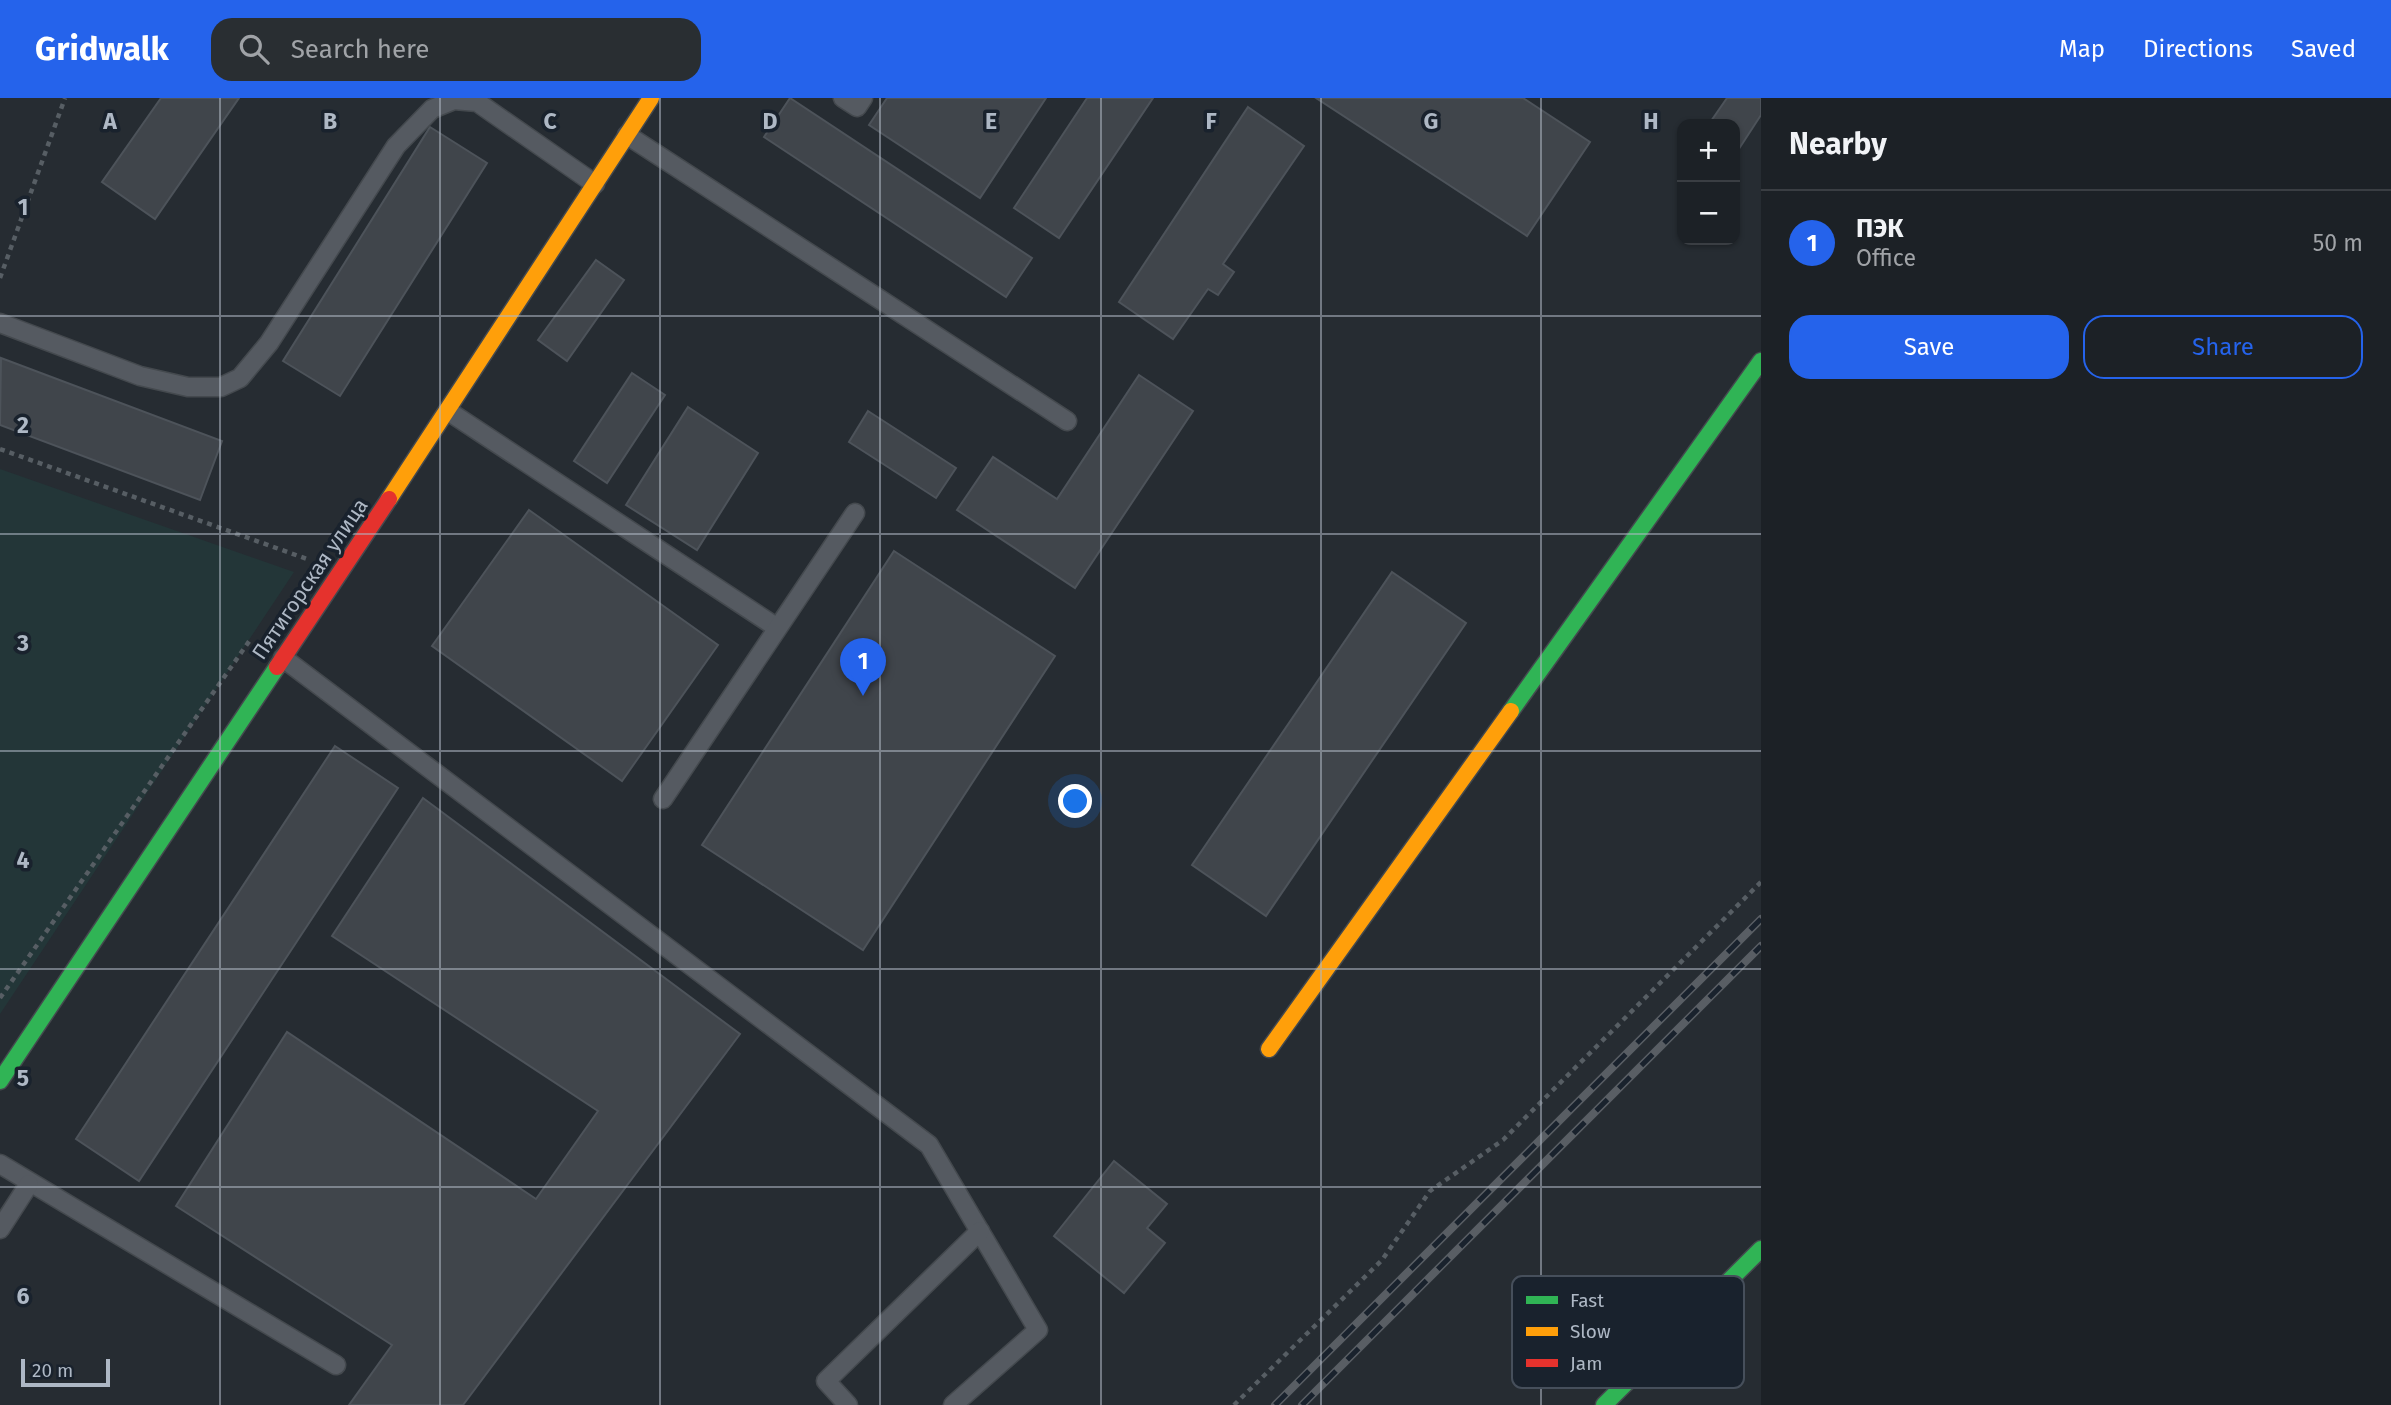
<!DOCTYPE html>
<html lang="en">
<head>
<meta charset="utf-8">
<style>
	:root { --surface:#1c2126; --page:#292e32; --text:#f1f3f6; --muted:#a0a3a7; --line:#3a3e43; --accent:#2563eb }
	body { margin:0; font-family:"Fira Sans",sans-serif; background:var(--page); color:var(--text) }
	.controls { position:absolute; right:21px; top:21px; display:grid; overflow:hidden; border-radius:14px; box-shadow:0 2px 5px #0004 }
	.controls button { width:63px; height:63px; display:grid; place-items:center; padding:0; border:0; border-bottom:2px solid var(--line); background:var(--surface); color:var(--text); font:35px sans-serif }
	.scale { position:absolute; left:21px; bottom:18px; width:89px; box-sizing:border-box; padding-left:7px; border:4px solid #aeb8c5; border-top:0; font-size:19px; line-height:24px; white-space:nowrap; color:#aeb8c5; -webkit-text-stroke:5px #19222d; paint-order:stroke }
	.you { position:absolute; left:1076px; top:704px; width:24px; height:24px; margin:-18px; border:5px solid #fff; border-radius:50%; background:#1a73e8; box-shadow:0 0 0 10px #1a73e833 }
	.badge { display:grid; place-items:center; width:46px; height:46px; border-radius:50%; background:var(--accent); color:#fff; font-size:23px; font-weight:700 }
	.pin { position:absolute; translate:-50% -58px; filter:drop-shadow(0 2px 4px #0008) }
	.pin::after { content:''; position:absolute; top:37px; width:24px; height:21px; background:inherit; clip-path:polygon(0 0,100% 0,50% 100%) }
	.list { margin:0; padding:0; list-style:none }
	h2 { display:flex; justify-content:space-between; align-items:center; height:91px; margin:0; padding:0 28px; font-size:30px }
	h2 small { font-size:23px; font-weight:400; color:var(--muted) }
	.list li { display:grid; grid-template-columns:46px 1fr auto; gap:21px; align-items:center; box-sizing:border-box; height:105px; padding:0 28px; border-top:2px solid var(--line) }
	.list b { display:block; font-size:26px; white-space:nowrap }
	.list p { margin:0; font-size:23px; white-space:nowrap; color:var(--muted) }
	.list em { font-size:23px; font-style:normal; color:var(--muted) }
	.actions { display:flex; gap:14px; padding:21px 28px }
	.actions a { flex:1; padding:16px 0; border:2px solid var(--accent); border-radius:21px; text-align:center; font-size:24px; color:var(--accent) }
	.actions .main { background:var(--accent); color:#fff }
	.icon { flex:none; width:38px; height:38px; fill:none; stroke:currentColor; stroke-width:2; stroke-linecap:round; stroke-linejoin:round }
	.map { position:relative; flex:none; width:1761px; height:1307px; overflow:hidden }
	header { display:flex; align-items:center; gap:42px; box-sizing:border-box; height:98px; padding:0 35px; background:var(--accent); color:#fff }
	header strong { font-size:33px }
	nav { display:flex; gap:38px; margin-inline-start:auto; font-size:24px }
	.search { width:490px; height:63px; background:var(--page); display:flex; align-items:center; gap:18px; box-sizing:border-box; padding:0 24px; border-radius:21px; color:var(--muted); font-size:26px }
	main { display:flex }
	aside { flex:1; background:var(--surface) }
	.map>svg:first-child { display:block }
	.green { fill:#233638 }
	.building { fill:#40454b; stroke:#4d535a; stroke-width:2 }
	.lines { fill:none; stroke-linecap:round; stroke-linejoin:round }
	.lane-casing { stroke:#44494e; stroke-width:21 }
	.fast-casing { stroke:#44494e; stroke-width:19 }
	.slow-casing { stroke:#44494e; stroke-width:19 }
	.jam-casing { stroke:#44494e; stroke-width:19 }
	.path { stroke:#575e64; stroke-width:4.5; stroke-dasharray:5 5; stroke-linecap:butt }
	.lane { stroke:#555a61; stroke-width:18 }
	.fast { stroke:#30b455; stroke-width:16 }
	.slow { stroke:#ff9f0a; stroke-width:16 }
	.jam { stroke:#e5322d; stroke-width:16 }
	.rail-casing { stroke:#595e64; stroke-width:8 }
	.rail { stroke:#19222d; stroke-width:5; stroke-dasharray:16; stroke-linecap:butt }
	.grid { fill:none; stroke:#aeb8c5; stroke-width:2; stroke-opacity:0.55 }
	.labels { text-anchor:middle; stroke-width:7; stroke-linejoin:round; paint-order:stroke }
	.street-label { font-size:21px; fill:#aeb8c5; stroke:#19222d }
	.key { fill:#19222d; stroke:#464f5b; stroke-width:2 }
	.key-label { font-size:19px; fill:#aeb8c5 }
	.grid-label { font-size:23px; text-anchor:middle; font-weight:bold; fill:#aeb8c5; stroke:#19222d; stroke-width:7; stroke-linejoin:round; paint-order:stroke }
</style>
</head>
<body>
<header>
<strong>Gridwalk</strong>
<div class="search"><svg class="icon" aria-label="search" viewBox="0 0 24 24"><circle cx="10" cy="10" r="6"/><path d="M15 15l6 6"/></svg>Search here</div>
<nav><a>Map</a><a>Directions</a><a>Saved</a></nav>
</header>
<main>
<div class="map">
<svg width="1761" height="1307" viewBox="0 0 1761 1307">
	<rect width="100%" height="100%" fill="#262c32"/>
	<polygon class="green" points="0,371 294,474 0,916"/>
	<g class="building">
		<polygon points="161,0 239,0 155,121 102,84"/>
		<polygon points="790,0 1032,160 1006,199 764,39"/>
		<polygon points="887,0 1046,0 980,100 869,27"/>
		<polygon points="1087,0 1153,0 1059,140 1014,110"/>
		<polygon points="1316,0 1523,0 1590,44 1527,138"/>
		<polygon points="1727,0 1761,0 1761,17 1735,57 1735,26 1709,26"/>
		<polygon points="1248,9 1304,48 1223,166 1234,174 1218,197 1208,191 1173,241 1119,204"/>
		<polygon points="430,29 487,65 340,298 283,263"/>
		<polygon points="596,162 624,182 567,263 538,242"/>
		<polygon points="1,260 222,343 200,402 0,327"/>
		<polygon points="632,275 665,297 607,385 574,363"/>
		<polygon points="1139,277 1193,313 1075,490 957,412 993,359 1057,401"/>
		<polygon points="688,309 758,355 697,452 626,407"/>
		<polygon points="868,313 956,370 936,400 849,344"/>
		<polygon points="529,412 718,547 622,683 432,548"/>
		<polygon points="894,453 1055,558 863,852 702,747"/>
		<polygon points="1392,474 1466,525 1266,818 1192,767"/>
		<polygon points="335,648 398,690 139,1083 76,1041"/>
		<polygon points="423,700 740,936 463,1307 349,1307 392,1247 176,1108 287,934 536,1101 598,1013 332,838"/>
		<polygon points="1114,1063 1167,1106 1147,1130 1165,1145 1124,1195 1054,1138"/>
	</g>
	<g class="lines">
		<g class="lane-casing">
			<g id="lane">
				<polyline points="843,0 857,9 863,0"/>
				<polyline points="627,37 1067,323"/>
				<polyline points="0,225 140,278 188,289 221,289 240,280 269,245 396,48 432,11 454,2 477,4 595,86"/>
				<polyline points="448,313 776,529"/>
				<polyline points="283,560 929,1047 1038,1232 953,1307"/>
				<polyline points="663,701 855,415"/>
				<polyline points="0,1066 336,1267"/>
				<polyline points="0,1131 29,1086"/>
				<polyline points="848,1307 826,1283 980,1133"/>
			</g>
		</g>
		<g class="fast-casing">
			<g id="fast">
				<polyline points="1511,613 1761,263"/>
				<polyline points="0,983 277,569"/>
				<polyline points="1604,1307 1761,1151"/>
			</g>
		</g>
		<g class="slow-casing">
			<g id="slow">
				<polyline points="389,401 651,0"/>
				<polyline points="1269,951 1511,613"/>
			</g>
		</g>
		<g class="jam-casing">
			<polyline id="jam" points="277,569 389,401"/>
		</g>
		<g class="path">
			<polyline points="0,180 65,0"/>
			<polyline points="0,351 307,461"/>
			<polyline points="0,900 250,542"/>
			<polyline points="1234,1307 1382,1162 1430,1093 1503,1042 1761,784"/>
		</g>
		<use href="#lane" class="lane"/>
		<use href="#fast" class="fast"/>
		<use href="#slow" class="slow"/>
		<use href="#jam" class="jam"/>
		<g class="rail-casing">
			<g id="rail">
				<polyline points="1275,1307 1761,821"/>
				<polyline points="1302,1307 1761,848"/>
			</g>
		</g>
		<use href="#rail" class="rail"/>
	</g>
	<path class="grid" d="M 220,0 L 220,1307M 440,0 L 440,1307M 660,0 L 660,1307M 880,0 L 880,1307M 1101,0 L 1101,1307M 1321,0 L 1321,1307M 1541,0 L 1541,1307M 0,218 L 1761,218M 0,436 L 1761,436M 0,653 L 1761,653M 0,871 L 1761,871M 0,1089 L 1761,1089"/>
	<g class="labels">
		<g class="street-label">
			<text transform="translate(310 481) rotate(-56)" y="7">Пятигорская улица</text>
		</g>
	</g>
	<rect x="1512" y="1178" width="232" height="112" rx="10" class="key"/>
	<rect x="1526" y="1198" width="32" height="8" fill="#30b455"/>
	<rect x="1526" y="1229" width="32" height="9" fill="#ff9f0a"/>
	<rect x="1526" y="1261" width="32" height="8" fill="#e5322d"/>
	<g class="key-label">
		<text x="1570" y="1209">Fast</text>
		<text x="1570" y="1240">Slow</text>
		<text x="1570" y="1272">Jam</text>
	</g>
	<g class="grid-label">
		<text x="110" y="31">A</text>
		<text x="330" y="31">B</text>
		<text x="550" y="31">C</text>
		<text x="770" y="31">D</text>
		<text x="991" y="31">E</text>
		<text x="1211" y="31">F</text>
		<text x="1431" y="31">G</text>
		<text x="1651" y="31">H</text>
		<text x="23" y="117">1</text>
		<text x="23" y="335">2</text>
		<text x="23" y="553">3</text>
		<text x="23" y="770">4</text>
		<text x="23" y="988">5</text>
		<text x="23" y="1206">6</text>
	</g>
</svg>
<div class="controls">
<button>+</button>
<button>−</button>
</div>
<div class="scale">20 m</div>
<div class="you"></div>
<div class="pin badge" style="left:863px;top:598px">1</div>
</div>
<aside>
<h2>Nearby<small></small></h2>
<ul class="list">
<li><span class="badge">1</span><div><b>ПЭК</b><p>Office</p></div><em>50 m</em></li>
</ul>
<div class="actions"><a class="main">Save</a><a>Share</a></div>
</aside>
</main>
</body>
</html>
